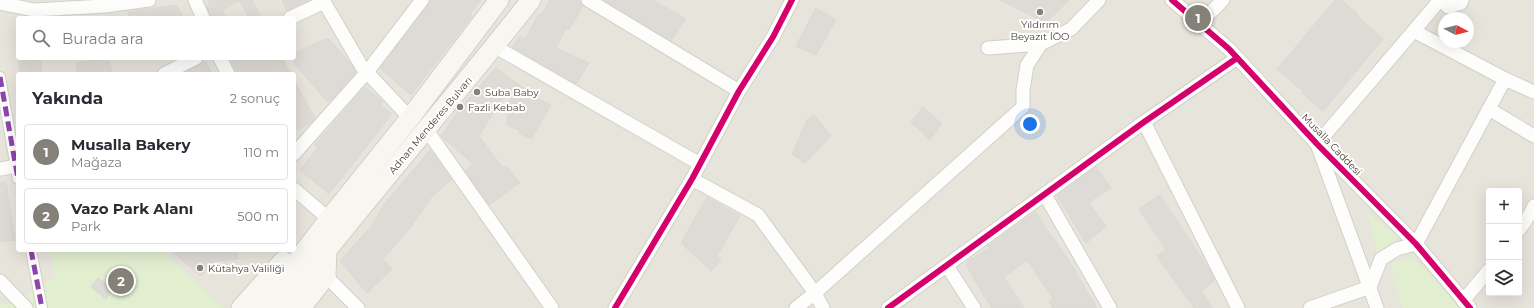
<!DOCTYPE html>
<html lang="tr">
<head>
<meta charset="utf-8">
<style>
	:root { --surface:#fff; --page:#f2f2f3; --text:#2b2b33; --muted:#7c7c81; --line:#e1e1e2; --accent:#868178 }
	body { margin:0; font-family:Montserrat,sans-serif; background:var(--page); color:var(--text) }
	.controls { position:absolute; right:12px; bottom:12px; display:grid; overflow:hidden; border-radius:4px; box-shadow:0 4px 16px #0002 }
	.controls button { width:36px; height:36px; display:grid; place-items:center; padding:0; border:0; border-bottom:1px solid var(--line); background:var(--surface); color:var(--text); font:20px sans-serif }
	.compass { position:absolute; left:1438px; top:12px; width:36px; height:36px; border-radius:50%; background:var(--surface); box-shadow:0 4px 16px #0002; rotate:97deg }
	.you { position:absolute; left:1030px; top:124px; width:14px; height:14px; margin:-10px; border:3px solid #fff; border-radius:50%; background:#1a73e8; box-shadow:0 0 0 6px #1a73e833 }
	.badge { display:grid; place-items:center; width:26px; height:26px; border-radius:50%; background:var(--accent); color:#fff; font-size:13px; font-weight:700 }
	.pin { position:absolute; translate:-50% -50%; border:2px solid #fff; box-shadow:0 1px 4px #0006 }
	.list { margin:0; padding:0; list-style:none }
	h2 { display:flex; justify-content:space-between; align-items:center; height:52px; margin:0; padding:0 16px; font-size:17px }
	h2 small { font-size:13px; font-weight:400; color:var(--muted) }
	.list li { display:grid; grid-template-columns:26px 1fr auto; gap:12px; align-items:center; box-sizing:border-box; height:56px; margin:0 8px 8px; padding:0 8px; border:1px solid var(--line); border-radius:4px }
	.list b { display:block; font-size:15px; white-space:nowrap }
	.list p { margin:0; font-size:13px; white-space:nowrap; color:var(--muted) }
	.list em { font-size:13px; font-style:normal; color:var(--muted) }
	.icon { flex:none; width:22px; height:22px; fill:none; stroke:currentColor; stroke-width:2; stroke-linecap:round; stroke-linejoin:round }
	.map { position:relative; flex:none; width:1534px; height:308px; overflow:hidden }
	.search { position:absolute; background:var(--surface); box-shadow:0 4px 16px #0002; left:16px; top:16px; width:280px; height:44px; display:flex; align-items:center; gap:10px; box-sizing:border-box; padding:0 14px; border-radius:4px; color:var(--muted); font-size:15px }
	.panel { position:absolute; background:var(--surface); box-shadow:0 4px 16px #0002; left:16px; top:72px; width:280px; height:180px; border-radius:4px }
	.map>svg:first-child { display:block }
	.residential { fill:#e7e4dc; fill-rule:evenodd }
	.green { fill:#e1eecf }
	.building { fill:#dedbd6; stroke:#dcd9d4 }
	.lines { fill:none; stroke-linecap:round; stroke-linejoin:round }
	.pedestrian-casing { stroke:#d2d0cb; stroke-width:12 }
	.minor-casing { stroke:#d2d0cb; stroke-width:15 }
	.secondary-casing { stroke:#d3cfc5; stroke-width:21 }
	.pedestrian { stroke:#fdfdfc; stroke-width:10 }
	.minor { stroke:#fdfdfc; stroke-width:13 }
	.secondary { stroke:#f7f6f1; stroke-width:19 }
	.quiet { stroke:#8e44ad; stroke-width:5; stroke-dasharray:10 5; stroke-linecap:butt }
	.cycleway-casing { stroke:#fff; stroke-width:8 }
	.cycleway { stroke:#d6006c; stroke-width:6 }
	.poi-dot { fill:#868178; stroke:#fff; stroke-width:1.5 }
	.labels { text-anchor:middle; stroke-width:4; stroke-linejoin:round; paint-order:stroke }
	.poi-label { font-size:10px; fill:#4b4439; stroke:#fff; text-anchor:start }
	.street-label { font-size:10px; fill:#4b4439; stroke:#fff }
</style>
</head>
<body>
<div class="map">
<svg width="1534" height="308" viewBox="0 0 1534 308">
	<rect width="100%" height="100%" fill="#f4f2ee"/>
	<path class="residential" d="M 0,0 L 1534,0 L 1534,308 L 0,308 ZM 18,18 L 294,18 L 294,58 L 18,58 ZM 1444,18 L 1468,18 L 1468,42 L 1444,42 ZM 18,74 L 294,74 L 294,250 L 18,250 ZM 1489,191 L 1519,191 L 1519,293 L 1489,293 Z"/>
	<g class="green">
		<polygon points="1367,211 1399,238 1377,252"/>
		<polygon points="50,250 163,250 198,285 224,308 0,308 0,304 14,303 54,277"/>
		<polygon points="1413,257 1460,308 1402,308 1391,272 1393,262"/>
	</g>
	<g class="building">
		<polygon points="210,0 252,0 262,18 249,18 240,1 222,10 226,18 211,18 207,7"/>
		<polygon points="282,0 309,0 287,11"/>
		<polygon points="431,0 481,0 470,14 472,16 411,95 380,68 428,5"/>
		<polygon points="550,0 580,0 583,6 569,30 566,28 556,48 589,63 576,84 512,47 520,36 525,39 539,14 541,15"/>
		<polygon points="604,0 653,0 686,19 671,41"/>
		<polygon points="1000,0 1069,0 1046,23"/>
		<polygon points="1335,0 1341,0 1358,14 1357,16 1383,39 1323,111 1302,93 1304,92 1277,69"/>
		<polygon points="176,5 184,18 129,18 128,12"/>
		<polygon points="816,8 836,20 816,55 796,46"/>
		<polygon points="328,38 352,65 356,72 332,99 327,101 294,64 294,53"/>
		<polygon points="18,58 40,58 42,74 20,74"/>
		<polygon points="109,58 112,74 78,74 76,63"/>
		<polygon points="204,58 212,74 182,74 200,65 203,62"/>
		<polygon points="230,58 282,58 291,74 238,74"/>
		<polygon points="496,68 525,89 538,96 537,98 551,105 531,139 519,133 520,131 507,125 511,86 488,121 479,136 503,168 506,166 520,183 489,205 465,171 473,164 441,136 465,102"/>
		<polygon points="294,80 315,118 312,122 294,131"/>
		<polygon points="365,87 383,102 381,105 392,114 329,194 300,170 318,147 315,145"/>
		<polygon points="923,107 942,124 930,140 911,122"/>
		<polygon points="814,115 831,136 805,163 792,154 807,120"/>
		<polygon points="430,150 452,179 432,196 411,227 383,259 392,269 367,293 340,261 373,224 385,203"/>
		<polygon points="1096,167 1111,188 1096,197 1089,203 1106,227 1086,243 1057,196"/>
		<polygon points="0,182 6,182 15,240 0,242"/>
		<polygon points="1160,195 1209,269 1215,280 1201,291 1213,308 1194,308 1157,256 1166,250 1139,209"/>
		<polygon points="707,197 740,216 717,256 721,261 711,271 681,243"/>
		<polygon points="1035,212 1068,259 1097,308 1053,308 1049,302 1053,299 1027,260 1004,277 1024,308 992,308 983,294 966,265 968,261 990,248 988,246"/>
		<polygon points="170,250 237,250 238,259 214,261 201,276"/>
		<polygon points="98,278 113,289 106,299 91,287"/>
	</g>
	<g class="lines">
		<g class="pedestrian-casing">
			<g id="pedestrian">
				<polyline points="0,77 18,179"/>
				<polyline points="31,250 42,308"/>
			</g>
		</g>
		<g class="minor-casing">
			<g id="minor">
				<polyline points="195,0 203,18"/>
				<polyline points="323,0 362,67 410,118"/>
				<polyline points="588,0 739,91"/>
				<polyline points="1172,0 1229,49 1317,144 1416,244 1470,308"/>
				<polyline points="1442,0 1448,7 1461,3 1462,0"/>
				<polyline points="0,3 34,10 105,6 149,0"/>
				<polyline points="290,18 324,2"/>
				<polyline points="1199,24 1223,0"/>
				<polyline points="1414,31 1505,79 1534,92"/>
				<polyline points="494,46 700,164"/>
				<polyline points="988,48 1041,44 1071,29 1099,0"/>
				<polyline points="220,58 228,74"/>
				<polyline points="164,74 196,58"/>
				<polyline points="1489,109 1534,136"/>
				<polyline points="1144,122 1238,308"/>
				<polyline points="426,129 552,308"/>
				<polyline points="294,154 367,72 422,0"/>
				<polyline points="0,169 16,166"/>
				<polyline points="692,179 758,215 815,293 823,308"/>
				<polyline points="294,189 329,219"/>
				<polyline points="1045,195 1110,308"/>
				<polyline points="1519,230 1530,214 1534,206"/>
				<polyline points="947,266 974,308"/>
				<polyline points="326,276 358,308"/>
				<polyline points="0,281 26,308"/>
				<polyline points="1463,301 1489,270"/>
				<polyline points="615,308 692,179 739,91 773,37 792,0"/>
				<polyline points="796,308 815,293 1023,107 1023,90 1027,65 1041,44"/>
				<polyline points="888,308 1144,122 1237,58"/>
				<polyline points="1310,308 1370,287 1381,259 1397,249 1416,244 1505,79"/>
				<polyline points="1377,308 1317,144 1440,0"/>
			</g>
		</g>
		<g class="secondary-casing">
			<g id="secondary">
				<polyline points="241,308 283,261"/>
				<polyline points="261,308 329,219 410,118 499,0"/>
				<path d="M 281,308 C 362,204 449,104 531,0"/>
				<polyline points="301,308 326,276 327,249"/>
			</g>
		</g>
		<use href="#pedestrian" class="pedestrian"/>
		<use href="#minor" class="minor"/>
		<use href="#secondary" class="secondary"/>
		<g class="quiet">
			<polyline points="0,77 18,179"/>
			<polyline points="31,250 42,308"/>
		</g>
		<g class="cycleway-casing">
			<g id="cycleway">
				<polyline points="1172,0 1229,49 1317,144 1416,244 1470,308"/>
				<polyline points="615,308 692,179 739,91 773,37 792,0"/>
				<polyline points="888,308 1144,122 1237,58"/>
			</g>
		</g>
		<use href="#cycleway" class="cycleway"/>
	</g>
	<g class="poi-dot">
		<circle cx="1040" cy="12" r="4"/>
		<circle cx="477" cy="92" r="4"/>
		<circle cx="460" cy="107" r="4"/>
		<circle cx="200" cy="268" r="4"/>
	</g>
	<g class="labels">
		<g class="poi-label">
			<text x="1040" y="28" text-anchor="middle">Yıldırım<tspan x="1040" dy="12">Beyazıt İÖO</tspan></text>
			<text x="485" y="96">Suba Baby</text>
			<text x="468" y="111">Fazli Kebab</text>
			<text x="208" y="272">Kütahya Valiliği</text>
		</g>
		<g class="street-label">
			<text transform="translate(430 125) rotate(-50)" y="4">Adnan Menderes Bulvarı</text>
			<text transform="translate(1332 144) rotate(46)" y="4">Musalla Caddesi</text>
		</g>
	</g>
</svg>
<div class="controls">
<button>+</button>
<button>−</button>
<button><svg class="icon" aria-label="layers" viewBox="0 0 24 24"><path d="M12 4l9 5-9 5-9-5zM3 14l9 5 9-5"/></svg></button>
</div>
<svg class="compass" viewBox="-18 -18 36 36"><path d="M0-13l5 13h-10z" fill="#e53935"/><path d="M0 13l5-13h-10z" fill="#7c7c81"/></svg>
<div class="you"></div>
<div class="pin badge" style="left:1198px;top:18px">1</div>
<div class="pin badge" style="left:121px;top:281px">2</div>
<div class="search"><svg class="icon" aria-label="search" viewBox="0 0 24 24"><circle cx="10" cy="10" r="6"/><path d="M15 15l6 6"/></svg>Burada ara</div>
<section class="panel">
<h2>Yakında<small>2 sonuç</small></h2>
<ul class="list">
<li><span class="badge">1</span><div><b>Musalla Bakery</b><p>Mağaza</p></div><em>110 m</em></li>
<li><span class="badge">2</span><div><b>Vazo Park Alanı</b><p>Park</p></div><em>500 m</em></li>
</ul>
</section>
</div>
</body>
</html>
